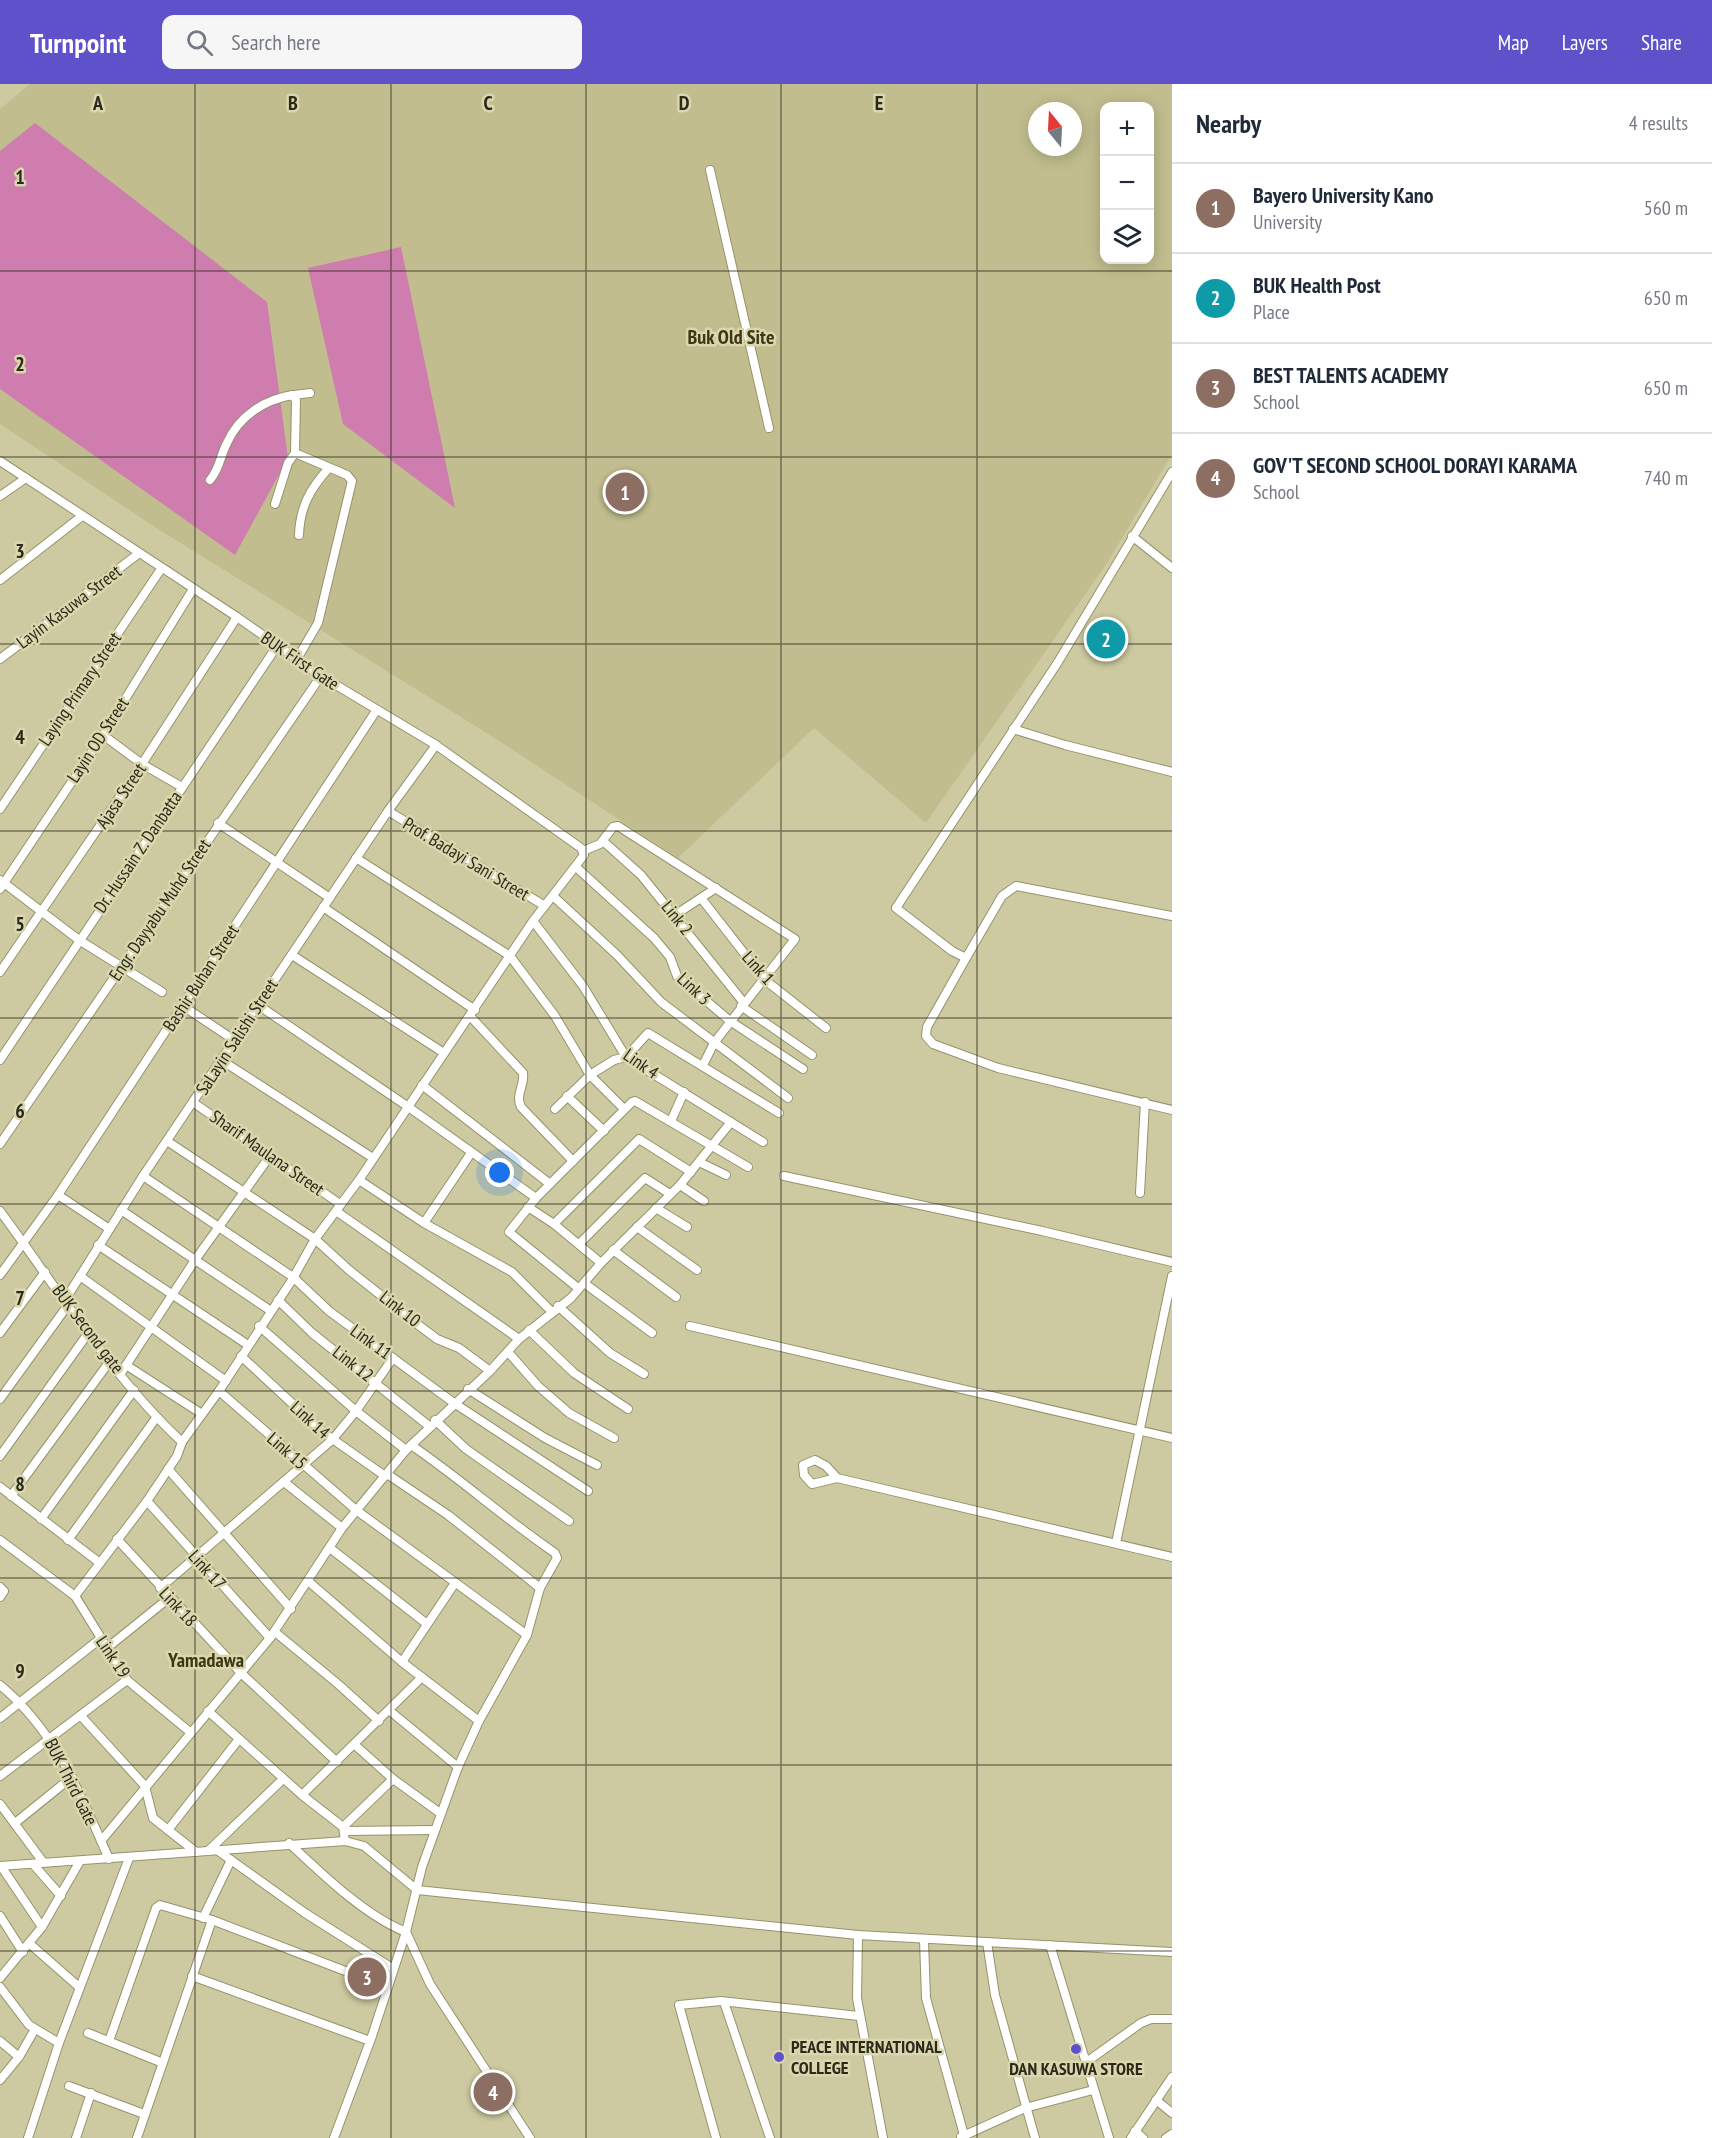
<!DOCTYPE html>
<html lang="en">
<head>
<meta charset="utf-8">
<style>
	:root { --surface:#fff; --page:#f6f6f7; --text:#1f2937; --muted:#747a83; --line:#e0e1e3; --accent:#5f51c9 }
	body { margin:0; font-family:"PT Sans Narrow",sans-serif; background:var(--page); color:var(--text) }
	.controls { position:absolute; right:18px; top:18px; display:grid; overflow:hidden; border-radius:12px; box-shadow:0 3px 15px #0003 }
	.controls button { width:54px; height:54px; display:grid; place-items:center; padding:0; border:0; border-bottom:2px solid var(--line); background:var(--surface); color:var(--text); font:30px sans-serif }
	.compass { position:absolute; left:1028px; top:18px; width:54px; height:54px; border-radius:50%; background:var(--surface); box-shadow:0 3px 15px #0003; rotate:342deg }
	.you { position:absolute; left:500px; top:1089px; width:21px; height:21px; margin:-15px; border:4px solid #fff; border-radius:50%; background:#1a73e8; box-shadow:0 0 0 9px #1a73e833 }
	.badge { display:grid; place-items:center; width:39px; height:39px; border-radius:50%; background:var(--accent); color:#fff; font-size:20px; font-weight:700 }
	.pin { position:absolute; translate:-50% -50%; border:3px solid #fff; box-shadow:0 2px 6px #0006 }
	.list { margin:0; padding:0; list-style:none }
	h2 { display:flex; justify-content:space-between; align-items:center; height:78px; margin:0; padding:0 24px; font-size:26px }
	h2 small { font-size:20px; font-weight:400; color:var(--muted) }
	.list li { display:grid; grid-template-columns:39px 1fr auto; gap:18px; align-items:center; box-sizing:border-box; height:90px; padding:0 24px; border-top:2px solid var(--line) }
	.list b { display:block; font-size:22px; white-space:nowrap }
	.list p { margin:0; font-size:20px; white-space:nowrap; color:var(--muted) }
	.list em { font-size:20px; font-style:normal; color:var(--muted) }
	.icon { flex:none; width:33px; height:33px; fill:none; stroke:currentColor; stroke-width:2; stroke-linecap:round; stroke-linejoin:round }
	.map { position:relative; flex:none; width:1172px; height:2054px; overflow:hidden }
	header { display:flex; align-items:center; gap:36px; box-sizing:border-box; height:84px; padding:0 30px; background:var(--accent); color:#fff }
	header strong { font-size:28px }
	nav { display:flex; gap:33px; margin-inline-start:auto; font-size:21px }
	.search { width:420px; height:54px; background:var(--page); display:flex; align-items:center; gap:15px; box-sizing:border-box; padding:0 21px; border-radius:12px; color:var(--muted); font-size:22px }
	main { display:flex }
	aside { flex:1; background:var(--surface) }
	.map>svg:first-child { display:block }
	.built { fill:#c1bd8e; fill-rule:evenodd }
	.green { fill:#ce7dae }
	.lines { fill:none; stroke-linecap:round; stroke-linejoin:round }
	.minor-casing { stroke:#96936c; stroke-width:10 }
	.minor { stroke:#fff; stroke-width:8 }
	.grid { fill:none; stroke:#2b2a1a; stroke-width:1.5; stroke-opacity:0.55 }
	.poi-dot { fill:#5f51c9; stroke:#dad7ae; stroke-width:2 }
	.labels { text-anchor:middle; stroke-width:5; stroke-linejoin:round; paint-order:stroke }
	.street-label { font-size:18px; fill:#2b2a1a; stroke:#dad7ae }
	.poi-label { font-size:18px; font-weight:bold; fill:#2b2a1a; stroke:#dad7ae; text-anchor:start }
	.neighbourhood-label { font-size:20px; font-weight:bold; fill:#3c3814; stroke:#dad7ae }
	.grid-label { font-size:20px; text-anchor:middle; font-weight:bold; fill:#2b2a1a; stroke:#dad7ae; stroke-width:5; stroke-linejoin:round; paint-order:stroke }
</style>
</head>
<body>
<header>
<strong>Turnpoint</strong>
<div class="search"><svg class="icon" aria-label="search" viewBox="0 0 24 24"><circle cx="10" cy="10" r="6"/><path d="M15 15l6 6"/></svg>Search here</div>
<nav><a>Map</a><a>Layers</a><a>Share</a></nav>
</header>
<main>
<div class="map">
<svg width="1172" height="2054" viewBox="0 0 1172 2054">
	<rect width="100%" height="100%" fill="#cdcaa1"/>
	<path class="built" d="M 30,0 L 1172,0 L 1172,370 L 1109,476 L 926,739 L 814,644 L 678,774 L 493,653 L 158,445 L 0,340 L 0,25 ZM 1104,22 L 1150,22 L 1150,176 L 1104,176 ZM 1037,27 L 1073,27 L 1073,63 L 1037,63 Z"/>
	<g class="green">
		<polygon points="35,39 267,218 288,374 235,471 0,305 0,67"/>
		<polygon points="401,163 455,424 343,340 308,184"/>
	</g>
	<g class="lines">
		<g class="minor-casing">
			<g id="minor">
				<polyline points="710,86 769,344"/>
				<polyline points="294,311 310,309"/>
				<polyline points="0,377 237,533 321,592 436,661 581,764 584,771 533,837 359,1096 315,1155 292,1196 219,1307 182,1358 177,1372 147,1417 75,1512"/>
				<polyline points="1172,388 1058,578 896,824 952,867 966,874 1002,812 1016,802 1172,832"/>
				<path d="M 210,396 C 220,384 220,372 227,359 C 239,332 264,316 292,311 L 296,316 L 295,369 L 347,391 L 352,397 L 318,539 L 297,575"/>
				<polyline points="0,412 26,394"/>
				<polyline points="275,420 288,379 295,369"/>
				<path d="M 299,451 C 300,423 310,405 328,385"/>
				<polyline points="1132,452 1172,484"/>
				<polyline points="0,496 82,432"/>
				<polyline points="0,575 138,470"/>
				<polyline points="1013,645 1065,661 1172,688"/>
				<polyline points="103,651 142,680 182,703"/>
				<polyline points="0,725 161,485"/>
				<polyline points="388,727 545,822"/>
				<polyline points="218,739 330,814"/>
				<polyline points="603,757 641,791 744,919"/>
				<polyline points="583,767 600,760 613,743 618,742 795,855 714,959 703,981"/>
				<polyline points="356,774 510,872 555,932 590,991 624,1025"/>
				<polyline points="576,783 654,854 670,873 677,892 730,937 803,985"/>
				<polyline points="0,796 79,856 162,908"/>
				<polyline points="0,805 103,651 193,505"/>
				<polyline points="553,812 617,871 661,918 788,1014"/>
				<polyline points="701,814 765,896 826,944"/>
				<polyline points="323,823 475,926"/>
				<polyline points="675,831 716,804"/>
				<polyline points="533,837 583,902 626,973 763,1058"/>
				<polyline points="292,871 444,969"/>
				<polyline points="966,874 927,943 926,952 933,960 998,984 1172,1026"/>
				<polyline points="0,888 142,680 237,533"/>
				<polyline points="258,921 407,1022 536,1114"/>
				<polyline points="183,922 234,956"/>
				<polyline points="741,922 812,971"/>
				<path d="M 470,932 L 523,989 C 525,1002 515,1010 521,1023 L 573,1077"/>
				<polyline points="0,976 277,562"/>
				<polyline points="221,976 373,1074"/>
				<polyline points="422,1001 550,1100"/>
				<polyline points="567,1012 604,1047"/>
				<polyline points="194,1019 340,1120"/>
				<polyline points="555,1025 590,991 614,976 626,973 648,949 779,1029"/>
				<polyline points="671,1037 684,1008"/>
				<polyline points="167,1057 315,1155 349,1186 421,1243 437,1255 459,1264 490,1287"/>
				<polyline points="0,1060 321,592"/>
				<polyline points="699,1078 726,1091"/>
				<polyline points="143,1092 293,1193 329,1227 454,1319 588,1407"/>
				<polyline points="784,1092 1042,1147 1172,1178"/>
				<polyline points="359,1096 424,1139 512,1188 551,1227"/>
				<polyline points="680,1101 704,1117"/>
				<polyline points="1140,1109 1145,1018"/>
				<polyline points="58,1111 108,1144"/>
				<polyline points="528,1123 554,1140 601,1179"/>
				<polyline points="656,1124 687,1143"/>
				<polyline points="121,1126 271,1227"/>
				<path d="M 0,1127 C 57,1204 112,1293 182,1358"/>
				<polyline points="336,1127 519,1255"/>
				<polyline points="424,1139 471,1069"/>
				<polyline points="554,1140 639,1055 691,1088"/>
				<polyline points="637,1143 697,1186"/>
				<polyline points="579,1160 645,1094 670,1110"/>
				<polyline points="98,1161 248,1261"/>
				<polyline points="613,1166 676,1213"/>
				<polyline points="0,1191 58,1111 376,627"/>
				<polyline points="80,1192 226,1297"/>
				<polyline points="584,1199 652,1249"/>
				<polyline points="578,1204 509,1148 536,1114 632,1018 635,1017 748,1083"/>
				<polyline points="65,1216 143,1092 388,727 436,661"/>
				<polyline points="278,1216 312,1249 429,1342"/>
				<polyline points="558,1222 610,1269 644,1290"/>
				<polyline points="259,1242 356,1327 406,1366"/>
				<polyline points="690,1242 1172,1354"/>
				<polyline points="529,1246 574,1289 628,1325"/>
				<polyline points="0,1249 45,1188"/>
				<polyline points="508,1268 538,1302 569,1329 614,1354"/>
				<polyline points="241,1272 324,1349 385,1392"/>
				<polyline points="126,1281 202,1330"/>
				<polyline points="121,1289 195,1176 270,1072"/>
				<polyline points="468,1305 545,1354 597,1381"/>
				<polyline points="219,1307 356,1426 527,1551"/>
				<polyline points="0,1315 68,1221"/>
				<polyline points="435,1336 466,1365 569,1437"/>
				<polyline points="0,1372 89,1248"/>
				<polyline points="168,1385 291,1525"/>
				<polyline points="387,1390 448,1431 540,1504"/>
				<polyline points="837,1394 812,1400 804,1391 803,1381 815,1376 826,1382 837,1394 1172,1473"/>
				<polyline points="284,1398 342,1444"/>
				<polyline points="0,1403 100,1479"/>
				<polyline points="11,1412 110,1277"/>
				<polyline points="147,1417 270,1554"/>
				<polyline points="41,1435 134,1306"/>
				<polyline points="117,1455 241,1589 337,1678"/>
				<polyline points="0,1456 75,1512 127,1596 190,1648"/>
				<polyline points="68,1456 156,1334"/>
				<polyline points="1116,1459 1172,1192"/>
				<polyline points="330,1464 427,1540"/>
				<polyline points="308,1497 402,1578 479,1637"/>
				<polyline points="0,1503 4,1507 0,1513"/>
				<polyline points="160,1504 332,1356 356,1327 393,1274"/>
				<polyline points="275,1548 338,1600 379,1637"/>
				<polyline points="107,1564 169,1514"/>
				<polyline points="402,1578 455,1499"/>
				<path d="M 0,1601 C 55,1646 81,1711 109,1775"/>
				<polyline points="208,1627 302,1711 343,1743 345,1757"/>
				<polyline points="390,1627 458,1683"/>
				<polyline points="81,1632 145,1702 153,1734 196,1768"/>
				<polyline points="0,1634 100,1555"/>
				<polyline points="355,1661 393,1695 440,1729"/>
				<polyline points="0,1692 127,1596"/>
				<polyline points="302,1711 422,1593"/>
				<polyline points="0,1720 43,1778"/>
				<polyline points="15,1739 72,1693"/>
				<polyline points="343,1743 393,1695"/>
				<polyline points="168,1746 239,1655"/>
				<polyline points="344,1747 434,1746"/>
				<polyline points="101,1757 270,1554 342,1444 406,1366 490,1287 519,1255 571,1214 601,1179 680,1101 731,1038"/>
				<path d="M 289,1759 C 321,1789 365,1832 406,1848 L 430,1900 L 530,2054"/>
				<polyline points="217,1766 305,1829 392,1884"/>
				<polyline points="208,1767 283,1695"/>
				<polyline points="33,1780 61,1812"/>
				<polyline points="0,1782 345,1757 364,1762 417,1806 858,1851 1172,1868"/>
				<polyline points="1,1782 42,1843"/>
				<polyline points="0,1832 23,1868"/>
				<polyline points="203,1834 231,1776"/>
				<polyline points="858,1851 857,1914 883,2054"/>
				<polyline points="924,1856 926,1914 964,2051"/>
				<polyline points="987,1858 995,1911 1035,2054"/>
				<polyline points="30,1860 79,1903"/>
				<polyline points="1050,1861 1109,2054"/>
				<polyline points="192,1892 370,1957"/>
				<polyline points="0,1894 42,1843 80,1777"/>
				<polyline points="0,1903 29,1941 59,1959 129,1774"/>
				<polyline points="724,1918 770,2054"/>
				<polyline points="88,1949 163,1979"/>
				<polyline points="0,1957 19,1973"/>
				<polyline points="109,1957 156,1824 160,1821 212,1836 387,1903"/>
				<polyline points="1085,1979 1141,1939 1151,1935 1172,1935"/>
				<polyline points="0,1996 19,1973 35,1945"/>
				<polyline points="69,2002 144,2030"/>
				<polyline points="1156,2016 1172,2029"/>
				<polyline points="1135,2047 1143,2054"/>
				<polyline points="961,2053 1025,2024 1093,2006"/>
				<polyline points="28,2054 59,1959"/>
				<polyline points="76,2054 91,2009"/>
				<polyline points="137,2054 212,1836"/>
				<path d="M 334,2054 L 372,1952 L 406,1848 L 422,1783 L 458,1683 L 479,1637 L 527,1551 L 540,1504 L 557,1474 L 555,1469 C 505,1435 461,1395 411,1361"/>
				<polyline points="716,2054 679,1921 721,1917 859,1932"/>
				<polyline points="1131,2054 1172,1993"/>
				<polyline points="1166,2054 1172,2050"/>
			</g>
		</g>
		<use href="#minor" class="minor"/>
	</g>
	<path class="grid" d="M 195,0 L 195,2054M 391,0 L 391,2054M 586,0 L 586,2054M 781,0 L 781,2054M 977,0 L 977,2054M 0,187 L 1172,187M 0,373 L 1172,373M 0,560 L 1172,560M 0,747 L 1172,747M 0,934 L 1172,934M 0,1120 L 1172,1120M 0,1307 L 1172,1307M 0,1494 L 1172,1494M 0,1681 L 1172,1681M 0,1867 L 1172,1867"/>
	<g class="poi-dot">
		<circle cx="1076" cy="1965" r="6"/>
		<circle cx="779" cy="1973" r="6"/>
	</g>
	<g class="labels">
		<g class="street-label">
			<text transform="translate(69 523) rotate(-37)" y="6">Layin Kasuwa Street</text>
			<text transform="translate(300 577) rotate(34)" y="6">BUK First Gate</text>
			<text transform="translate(80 605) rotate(-56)" y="6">Laying Primary Street</text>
			<text transform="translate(98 656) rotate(-57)" y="6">Layin OD Street</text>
			<text transform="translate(121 712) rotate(-56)" y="6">Ajasa Street</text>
			<text transform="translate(138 768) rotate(-56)" y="6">Dr. Hussain Z. Danbatta</text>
			<text transform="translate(466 775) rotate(31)" y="6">Prof. Badayi Sani Street</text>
			<text transform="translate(160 826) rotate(-56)" y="6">Engr. Dayyabu Muhd Street</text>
			<text transform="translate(677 834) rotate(51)" y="6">Link 2</text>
			<text transform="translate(758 884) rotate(48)" y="6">Link 1</text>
			<text transform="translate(201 894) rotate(-57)" y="6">Bashir Buhan Street</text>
			<text transform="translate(694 905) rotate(43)" y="6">Link 3</text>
			<text transform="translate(237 953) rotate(-57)" y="6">SaLayin Salishi Street</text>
			<text transform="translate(641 980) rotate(35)" y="6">Link 4</text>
			<text transform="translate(267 1069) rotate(35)" y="6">Sharif Maulana Street</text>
			<text transform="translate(400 1225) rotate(38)" y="6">Link 10</text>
			<text transform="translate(88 1245) rotate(53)" y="6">BUK Second gate</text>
			<text transform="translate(371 1258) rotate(36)" y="6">Link 11</text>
			<text transform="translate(353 1280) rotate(38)" y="6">Link 12</text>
			<text transform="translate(310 1336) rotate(42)" y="6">Link 14</text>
			<text transform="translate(287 1367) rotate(41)" y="6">Link 15</text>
			<text transform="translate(207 1486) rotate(48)" y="6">Link 17</text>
			<text transform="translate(178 1523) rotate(47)" y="6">Link 18</text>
			<text transform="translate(113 1573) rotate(56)" y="6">Link 19</text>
			<text transform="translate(71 1698) rotate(63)" y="6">BUK Third Gate</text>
		</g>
		<g class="poi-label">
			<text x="791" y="1969">PEACE INTERNATIONAL<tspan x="791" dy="21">COLLEGE</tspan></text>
			<text x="1076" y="1991" text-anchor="middle">DAN KASUWA STORE</text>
		</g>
		<g class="neighbourhood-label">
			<text x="731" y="260">Buk Old Site</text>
			<text x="206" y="1583">Yamadawa</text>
		</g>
	</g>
	<g class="grid-label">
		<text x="98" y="26">A</text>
		<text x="293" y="26">B</text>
		<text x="488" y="26">C</text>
		<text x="684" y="26">D</text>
		<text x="879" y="26">E</text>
		<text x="20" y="100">1</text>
		<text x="20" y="287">2</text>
		<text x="20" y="474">3</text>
		<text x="20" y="660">4</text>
		<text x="20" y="847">5</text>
		<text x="20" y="1034">6</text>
		<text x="20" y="1221">7</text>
		<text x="20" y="1407">8</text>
		<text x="20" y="1594">9</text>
	</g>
</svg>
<div class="controls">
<button>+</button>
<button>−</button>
<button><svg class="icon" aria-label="layers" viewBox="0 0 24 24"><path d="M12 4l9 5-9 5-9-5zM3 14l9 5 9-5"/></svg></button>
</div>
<svg class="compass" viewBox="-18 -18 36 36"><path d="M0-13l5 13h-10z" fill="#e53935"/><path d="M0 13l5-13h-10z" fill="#747a83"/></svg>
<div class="you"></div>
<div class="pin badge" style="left:625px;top:408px;background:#8d6e63">1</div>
<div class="pin badge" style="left:1106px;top:555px;background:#0f9aa8">2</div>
<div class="pin badge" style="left:367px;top:1893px;background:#8d6e63">3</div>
<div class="pin badge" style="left:493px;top:2008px;background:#8d6e63">4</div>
</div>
<aside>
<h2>Nearby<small>4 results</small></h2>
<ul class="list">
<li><span class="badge" style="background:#8d6e63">1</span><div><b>Bayero University Kano</b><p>University</p></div><em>560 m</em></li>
<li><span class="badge" style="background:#0f9aa8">2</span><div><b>BUK Health Post</b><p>Place</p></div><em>650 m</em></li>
<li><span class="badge" style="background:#8d6e63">3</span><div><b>BEST TALENTS ACADEMY</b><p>School</p></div><em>650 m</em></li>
<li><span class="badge" style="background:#8d6e63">4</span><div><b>GOV'T SECOND SCHOOL DORAYI KARAMA</b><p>School</p></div><em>740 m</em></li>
</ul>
</aside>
</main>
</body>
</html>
